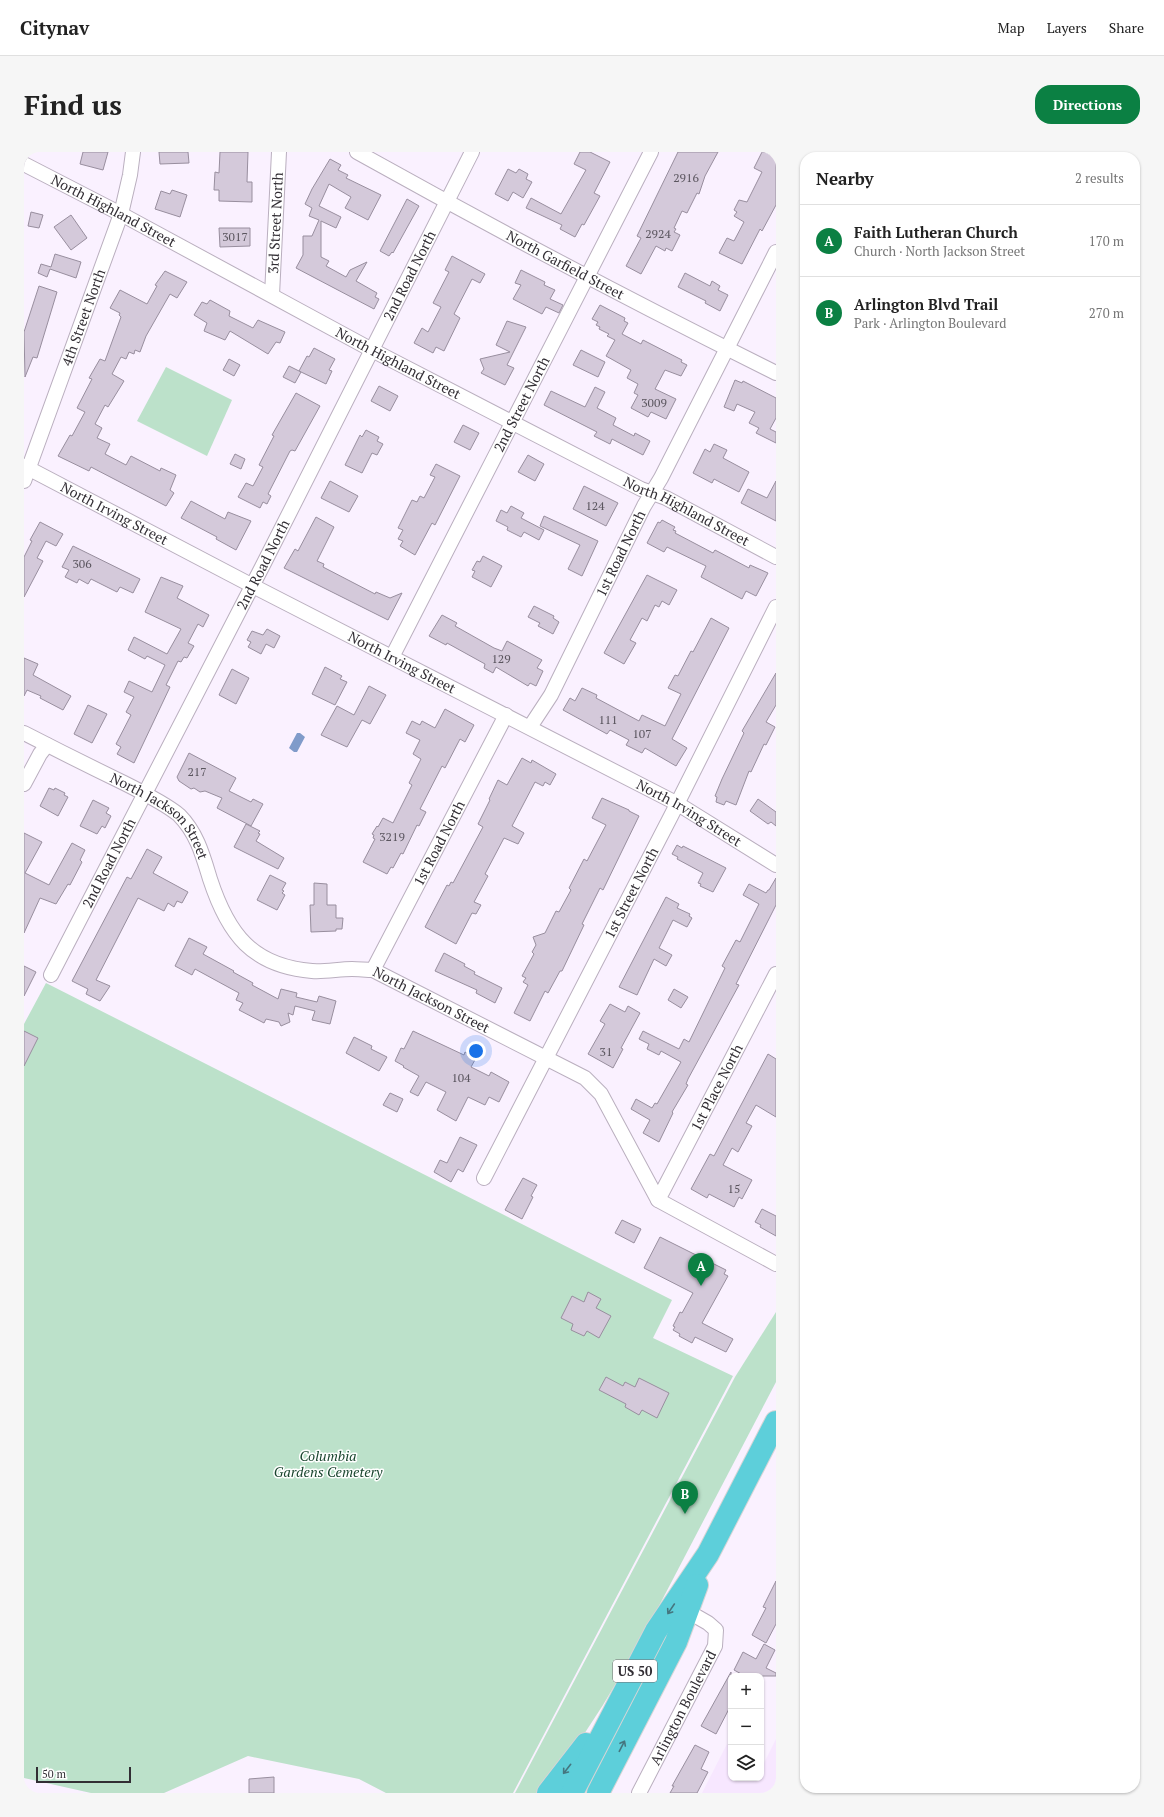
<!DOCTYPE html>
<html lang="en">
<head>
<meta charset="utf-8">
<style>
	:root { --surface:#fff; --page:#f6f6f6; --text:#222; --muted:#767676; --line:#e0e0e0; --accent:#0b8043 }
	body { margin:0; font-family:"PT Serif",serif; background:var(--page); color:var(--text) }
	.controls { position:absolute; right:12px; bottom:12px; display:grid; overflow:hidden; border-radius:8px; box-shadow:0 1px 3px #0004 }
	.controls button { width:36px; height:36px; display:grid; place-items:center; padding:0; border:0; border-bottom:1px solid var(--line); background:var(--surface); color:var(--text); font:20px sans-serif }
	.scale { position:absolute; left:12px; bottom:10px; width:95px; box-sizing:border-box; padding-left:4px; border:2px solid #322e34; border-top:0; font-size:11px; line-height:14px; white-space:nowrap; color:#322e34; -webkit-text-stroke:3px #fff; paint-order:stroke }
	.you { position:absolute; left:452px; top:899px; width:14px; height:14px; margin:-10px; border:3px solid #fff; border-radius:50%; background:#1a73e8; box-shadow:0 0 0 6px #1a73e833 }
	.badge { display:grid; place-items:center; width:26px; height:26px; border-radius:50%; background:var(--accent); color:#fff; font-size:13px; font-weight:700 }
	.pin { position:absolute; translate:-50% -33px; filter:drop-shadow(0 1px 2px #0008) }
	.pin::after { content:''; position:absolute; top:21px; width:14px; height:12px; background:inherit; clip-path:polygon(0 0,100% 0,50% 100%) }
	.list { margin:0; padding:0; list-style:none }
	h2 { display:flex; justify-content:space-between; align-items:center; height:52px; margin:0; padding:0 16px; font-size:17px }
	h2 small { font-size:13px; font-weight:400; color:var(--muted) }
	.list li { display:grid; grid-template-columns:26px 1fr auto; gap:12px; align-items:center; box-sizing:border-box; height:72px; padding:0 16px; border-top:1px solid var(--line) }
	.list b { display:block; font-size:15px; white-space:nowrap }
	.list p { margin:0; font-size:13px; white-space:nowrap; color:var(--muted) }
	.list em { font-size:13px; font-style:normal; color:var(--muted) }
	.icon { flex:none; width:22px; height:22px; fill:none; stroke:currentColor; stroke-width:2; stroke-linecap:round; stroke-linejoin:round }
	.map { position:relative; flex:none; width:752px; height:1641px; overflow:hidden; border-radius:16px }
	header { display:flex; align-items:center; gap:24px; box-sizing:border-box; height:56px; padding:0 20px; background:var(--surface); border-bottom:1px solid var(--line) }
	header strong { font-size:19px }
	nav { display:flex; gap:22px; margin-inline-start:auto; font-size:14px }
	.intro { display:flex; align-items:center; justify-content:space-between; box-sizing:border-box; height:96px; padding:0 24px }
	h1 { margin:0; font-size:28px }
	.button { padding:10px 18px; border-radius:16px; background:var(--accent); color:#fff; font-size:14px; font-weight:700 }
	main { display:flex; gap:24px; padding:0 24px }
	aside { flex:1; background:var(--surface); border-radius:16px; box-shadow:0 1px 3px #0004 }
	.map>svg:first-child { display:block }
	.built { fill:#f7e7ff }
	.green { fill:#bce1ca }
	.water { fill:#809bca }
	.building { fill:#d4c9da; stroke:#988e9e }
	.lines { fill:none; stroke-linecap:round; stroke-linejoin:round }
	.street-casing { stroke:#baafbf; stroke-width:16 }
	.highway-casing { stroke:#d6d5d6; stroke-width:24 }
	.street { stroke:#fff; stroke-width:14 }
	.highway { stroke:#5dcfda; stroke-width:22 }
	.oneway { stroke:#45767f }
	.labels { text-anchor:middle; stroke-width:3; stroke-linejoin:round; paint-order:stroke }
	.number-label { font-size:12px; fill:#5a555e }
	.shield { fill:#fff; stroke:#706d71; stroke-width:1 }
	.shield-label { font-size:13px; font-weight:bold; fill:#322e34 }
	.street-label { font-size:14px; fill:#322e34; stroke:#fff }
	.park-label { font-size:14px; font-style:italic; fill:#19452e; stroke:#fff }
</style>
</head>
<body>
<header>
<strong>Citynav</strong>
<nav><a>Map</a><a>Layers</a><a>Share</a></nav>
</header>
<div class="intro"><h1>Find us</h1><a class="button">Directions</a></div>
<main>
<div class="map">
<svg width="752" height="1641" viewBox="0 0 752 1641">
	<rect width="100%" height="100%" fill="#faf1ff"/>
	<polygon class="built" points="752,1587 752,1641 678,1641 703,1592 707,1594 707,1626 737,1626 737,1610 740,1611"/>
	<g class="green">
		<polygon points="142,215 208,248 183,304 113,269"/>
		<polygon points="22,831 648,1148 629,1186 709,1224 489,1641 362,1641 335,1627 224,1604 140,1641 67,1641 0,1626 0,872"/>
		<polygon points="752,1160 752,1230 614,1494 579,1553 551,1596 517,1641 491,1641 711,1225"/>
	</g>
	<polygon class="water" points="273,581 276,581 281,585 273,600 270,600 265,596"/>
	<g class="building">
		<polygon points="59,0 84,0 79,18 56,12"/>
		<polygon points="135,0 164,0 165,11 136,12"/>
		<polygon points="196,0 224,0 223,30 228,30 228,50 195,49 195,38 190,38 191,20 195,21"/>
		<polygon points="556,0 566,0 586,10 570,41 576,44 560,73 558,72 551,85 536,77 538,73 502,56 507,46 537,62 562,18 550,12"/>
		<polygon points="654,0 694,0 681,24 675,42 673,41 663,61 658,59 650,76 652,77 650,80 656,83 648,99 642,96 641,99 632,94 617,122 602,114 617,86 613,84"/>
		<polygon points="738,0 742,0 752,6 752,53 738,79 736,77 718,112 695,101 703,86 710,89 720,70 710,64 713,60 710,58 715,48 723,50 738,20 730,16"/>
		<polygon points="306,7 317,13 314,18 324,23 322,26 357,43 344,68 321,56 327,45 305,32 295,54 317,65 312,76 297,69 297,105 305,109 302,114 322,125 326,118 343,110 332,129 353,141 351,145 355,147 350,157 272,116 279,103 279,84 288,84 295,68 285,64 288,56 281,52 288,37"/>
		<polygon points="484,17 492,21 495,17 504,22 502,27 508,30 499,46 489,40 484,49 471,42"/>
		<polygon points="148,38 163,43 156,65 131,57 137,39 146,42"/>
		<polygon points="383,47 395,54 369,101 368,100 365,104 356,99"/>
		<polygon points="7,60 19,63 15,76 4,74"/>
		<polygon points="47,63 63,86 47,98 30,75"/>
		<polygon points="195,76 226,76 226,94 196,95"/>
		<polygon points="31,102 57,110 52,126 26,117 23,125 14,121 17,112 27,115"/>
		<polygon points="428,104 461,122 456,131 448,127 430,162 436,166 420,199 412,195 409,201 390,191 398,176 404,180 417,155 409,151 425,120 421,118"/>
		<polygon points="497,118 521,130 520,133 531,138 526,147 539,153 535,161 522,155 518,162 489,147 497,133 491,131"/>
		<polygon points="141,119 163,130 153,146 146,142 122,184 116,200 111,198 110,202 105,200 102,207 97,205 88,222 100,229 84,255 81,253 71,272 78,276 73,286 86,292 81,302 102,313 107,304 136,319 137,316 152,323 146,338 150,341 142,354 67,315 65,319 34,304 46,283 48,284 61,260 53,256 68,227 65,226 76,207 81,209 97,165 95,163 96,161 86,156 96,138 123,152 133,134 131,133"/>
		<polygon points="661,121 686,134 688,129 696,134 694,138 704,143 696,159 681,151 682,149 654,135"/>
		<polygon points="15,134 33,140 13,206 9,205 1,225 0,180"/>
		<polygon points="186,148 206,159 205,164 229,176 234,168 261,180 256,191 252,190 244,202 206,179 201,188 180,179 183,171 170,163 178,150 183,152"/>
		<polygon points="576,153 601,166 600,169 604,171 598,182 617,192 619,188 658,208 657,210 663,213 657,224 641,218 631,237 652,247 642,267 627,260 624,265 607,256 614,243 610,241 614,232 603,226 607,218 582,204 591,188 583,184 585,182 575,177 576,175 572,173 574,170 568,167"/>
		<polygon points="483,169 502,175 483,213 490,216 481,233 457,221 460,217 456,207 486,200 472,193"/>
		<polygon points="290,196 311,207 305,218 308,219 302,232 275,219 283,204 285,205"/>
		<polygon points="557,198 581,210 574,225 549,213"/>
		<polygon points="205,207 216,213 210,224 199,218"/>
		<polygon points="265,214 277,220 271,231 259,225"/>
		<polygon points="711,228 718,231 719,229 752,246 752,266 746,277 752,280 752,291 732,281 735,276 725,271 731,260 713,252 710,259 700,255"/>
		<polygon points="355,234 374,244 366,259 347,249"/>
		<polygon points="571,235 581,240 573,256 592,266 589,273 610,284 611,281 626,289 619,303 588,287 586,292 570,284 573,280 520,253 527,239 561,255"/>
		<polygon points="272,241 296,254 271,299 268,298 266,299 244,342 247,344 243,352 239,350 236,356 214,345 222,331 229,334 239,315 235,313 250,284 248,283"/>
		<polygon points="439,273 455,281 446,298 430,290"/>
		<polygon points="342,278 355,285 353,289 359,292 353,303 348,301 338,321 321,313 336,283 338,285"/>
		<polygon points="690,292 703,298 699,306 725,320 715,340 690,327 688,331 669,321 681,297 686,300"/>
		<polygon points="211,302 221,307 217,317 206,312"/>
		<polygon points="504,303 520,312 511,329 494,320"/>
		<polygon points="412,312 436,324 411,373 408,371 391,403 376,394 379,389 374,387 379,378 374,376 388,348 393,350 396,344 400,346 411,325 406,323"/>
		<polygon points="306,329 334,344 325,360 297,346"/>
		<polygon points="752,329 752,369 717,351 724,337 743,346"/>
		<polygon points="560,334 594,351 582,374 549,357"/>
		<polygon points="167,349 201,367 204,360 227,369 212,398 192,387 193,385 157,366"/>
		<polygon points="487,354 500,361 497,366 520,378 515,388 500,380 497,385 483,378 484,375 472,369 477,358 483,361"/>
		<polygon points="520,364 574,389 558,424 544,417 556,393 516,374"/>
		<polygon points="292,365 310,375 293,409 300,412 299,415 351,442 352,440 366,446 378,441 364,468 260,416 271,397 274,399"/>
		<polygon points="638,368 651,375 649,378 652,379 651,381 689,401 691,398 725,416 726,413 744,421 732,444 722,439 718,447 677,425 682,414 643,395 640,400 623,391 634,370 636,371"/>
		<polygon points="16,370 39,382 32,394 22,389 13,406 19,409 0,445 0,405 8,389 6,388"/>
		<polygon points="49,394 116,427 109,441 96,435 93,440 67,427 64,432 55,427 53,431 41,425 45,418 38,415"/>
		<polygon points="459,404 478,414 467,435 448,425 451,419 448,418 453,409 456,410"/>
		<polygon points="623,423 653,438 645,453 638,449 635,455 631,453 623,469 618,466 606,488 612,491 600,512 580,501"/>
		<polygon points="137,425 159,434 153,446 185,463 179,475 174,472 164,491 170,494 163,506 160,505 157,510 154,509 142,533 146,535 110,611 93,602 97,595 92,592 107,563 102,560 110,545 100,540 105,529 128,540 141,513 123,504 121,507 104,498 110,485 143,502 157,477 121,460"/>
		<polygon points="510,454 530,464 529,466 535,470 529,482 514,474 516,471 504,465"/>
		<polygon points="418,463 433,471 431,474 470,496 478,499 483,489 518,508 513,516 519,519 512,534 506,531 504,534 472,515 469,521 460,516 461,512 423,491 422,493 405,484"/>
		<polygon points="687,466 705,476 648,587 663,596 652,614 621,596 618,601 602,593 605,588 586,578 583,582 539,558 546,546 551,549 558,536 573,543 572,546 615,569 618,563 641,574 657,542 644,536 651,523 654,524 667,499 669,500"/>
		<polygon points="243,477 256,484 250,496 242,492 237,502 224,495 227,490 223,488 228,479 239,483"/>
		<polygon points="0,506 14,512 9,523 47,544 39,558 16,546 17,544 3,538 0,544"/>
		<polygon points="301,515 318,524 316,527 323,530 311,553 288,542"/>
		<polygon points="208,517 225,526 212,552 195,543"/>
		<polygon points="752,521 752,553 742,570 751,575 742,593 740,592 727,620 725,619 712,653 702,649 700,653 692,650 693,645 691,644 698,627 720,581 718,579"/>
		<polygon points="345,534 362,543 346,572 338,568 323,595 297,583 313,554 330,563"/>
		<polygon points="64,553 83,562 68,591 50,582"/>
		<polygon points="421,557 450,573 441,590 436,587 421,616 418,614 396,657 402,660 395,674 393,673 379,702 377,701 369,716 367,715 363,722 339,710 351,687 349,686 350,683 348,682 353,674 354,675 359,666 369,671 388,633 385,631 397,607 389,602 396,588 382,581 388,569 396,573 398,569 411,576"/>
		<polygon points="165,601 212,626 205,639 227,650 229,647 239,652 227,674 193,656 198,646 181,639 176,640 170,636 167,637 155,629 153,625"/>
		<polygon points="498,606 507,611 508,608 532,622 526,633 521,630 519,634 511,630 488,674 500,681 494,692 480,686 461,722 464,724 450,750 457,753 452,762 448,761 432,792 401,775 423,733 425,734 427,730 429,731 459,675 454,672 466,648 465,647 474,628 483,633"/>
		<polygon points="25,636 30,638 31,636 41,641 40,643 44,645 34,664 16,654"/>
		<polygon points="578,646 605,658 605,659 615,664 579,738 576,736 558,772 560,773 538,819 536,819 524,841 521,839 506,869 490,861 504,833 499,830 502,826 498,824 510,802 508,800 512,793 509,785 521,781 532,759 535,760 547,738 545,736 560,707 563,709 582,673 568,666"/>
		<polygon points="734,647 752,660 752,674 747,670 744,672 726,659"/>
		<polygon points="69,648 85,656 82,661 87,664 81,676 78,674 73,682 56,674"/>
		<polygon points="222,672 236,679 234,681 236,682 232,689 260,706 254,717 210,695"/>
		<polygon points="0,681 18,690 1,721 25,733 48,691 61,698 56,708 58,710 46,733 44,732 32,752 16,746 0,781"/>
		<polygon points="653,693 658,696 659,694 702,716 689,740 676,734 677,732 674,731 679,721 653,707 654,705 648,702"/>
		<polygon points="123,697 138,705 129,721 164,740 158,751 153,749 150,755 144,751 140,759 114,746 72,828 86,834 76,849 62,842 64,837 48,829 103,725 107,727"/>
		<polygon points="246,723 262,731 258,738 260,739 258,741 261,743 253,758 233,748"/>
		<polygon points="752,726 752,753 712,832 715,833 664,927 662,932 664,933 648,960 649,961 635,990 619,981 626,968 607,957 612,947 628,956 631,951 633,952 657,910 637,899 635,903 623,897 625,892 615,887 619,879 655,897 660,887 665,890 701,816 698,814 712,788 716,790 735,752 719,743 725,732 742,741 744,738 745,738"/>
		<polygon points="290,731 303,732 303,753 312,753 312,766 319,766 318,777 312,777 312,779 287,780 286,753 290,753"/>
		<polygon points="642,745 655,752 653,756 666,762 665,764 668,766 663,775 649,768 635,796 648,803 642,814 630,807 613,843 595,835"/>
		<polygon points="165,786 183,795 179,802 210,819 209,820 229,831 228,833 254,847 257,837 273,841 272,845 293,850 295,844 312,849 306,872 288,868 291,859 271,854 269,863 264,861 266,870 257,874 255,870 242,867 240,871 215,858 219,851 212,848 215,841 171,817 168,823 151,814"/>
		<polygon points="420,801 441,812 440,814 451,820 450,822 478,836 471,851 452,841 453,838 411,819"/>
		<polygon points="0,814 12,820 0,844"/>
		<polygon points="650,837 664,845 657,856 644,848"/>
		<polygon points="586,852 601,860 604,854 616,861 597,896 599,897 589,916 564,902 581,872 576,869"/>
		<polygon points="0,879 14,886 0,914"/>
		<polygon points="389,879 440,903 441,900 452,906 447,915 465,924 467,920 485,930 475,950 465,945 461,953 444,945 432,969 413,958 422,940 402,930 394,944 386,940 395,924 379,915 380,914 371,909 377,896 380,897"/>
		<polygon points="330,885 348,894 347,897 363,905 355,919 322,901"/>
		<polygon points="744,902 752,907 752,965 732,953 722,971 728,974 714,1000 708,996 699,1013 728,1028 718,1047 715,1045 710,1055 685,1042 683,1046 667,1037 686,1002 690,1004"/>
		<polygon points="366,941 379,947 373,960 359,953"/>
		<polygon points="436,985 453,993 439,1020 434,1017 427,1030 410,1020 416,1008 423,1011"/>
		<polygon points="499,1026 513,1033 507,1044 509,1045 498,1067 481,1058"/>
		<polygon points="738,1057 752,1064 752,1084 736,1075 737,1073 731,1070"/>
		<polygon points="598,1068 617,1077 610,1091 591,1081"/>
		<polygon points="636,1085 702,1118 700,1122 704,1124 678,1171 709,1187 702,1200 671,1185 668,1191 655,1184 656,1182 649,1178 651,1175 649,1174 656,1160 658,1161 669,1141 620,1116"/>
		<polygon points="564,1140 577,1147 572,1156 587,1164 575,1186 563,1179 560,1184 547,1178 549,1172 537,1166 548,1144 560,1150"/>
		<polygon points="582,1225 599,1234 601,1230 611,1235 615,1226 645,1241 633,1266 618,1258 615,1263 601,1255 602,1252 575,1238"/>
		<polygon points="752,1429 752,1472 742,1491 728,1483 742,1456 739,1455"/>
		<polygon points="740,1492 751,1498 742,1516 752,1521 752,1524 721,1524 710,1518 719,1500 732,1507"/>
		<polygon points="707,1520 707,1553 692,1582 677,1574"/>
		<polygon points="671,1593 685,1600 677,1617 684,1620 673,1641 646,1641 650,1634 648,1634"/>
		<polygon points="250,1625 250,1641 225,1641 225,1627"/>
	</g>
	<g class="lines">
		<g class="street-casing">
			<g id="street">
				<path id="s1" d="M 333,0 C 471,77 611,151 752,221"/>
				<path id="s2" d="M 0,12 L 97,62 L 348,198 L 617,337 L 642,346 L 752,405"/>
				<path id="s3" d="M 248,143 L 255,0"/>
				<path id="s4" d="M 0,314 L 227,433 L 654,652 L 752,713"/>
				<path id="s5" d="M 0,329 L 97,62 L 106,23 L 109,0"/>
				<path id="s6" d="M 368,505 L 627,0"/>
				<path id="s7" d="M 506,575 L 527,543 L 620,354 L 637,326 L 752,100"/>
				<path id="s8" d="M 0,581 C 33,598 67,615 100,631 C 116,639 142,652 155,663 C 173,681 179,704 186,727 C 204,782 228,814 288,819 C 301,820 315,817 328,817 C 335,817 342,818 349,818 L 561,926 L 577,942 L 634,1048 L 752,1112"/>
				<polyline points="0,632 16,602 23,593"/>
				<path id="s9" d="M 349,818 L 482,563"/>
				<path id="s10" d="M 27,823 L 238,415 L 448,0"/>
				<path id="s11" d="M 460,1026 L 647,664 L 752,455"/>
				<path id="s12" d="M 634,1048 L 752,822"/>
				<path id="s13" d="M 615,1641 L 691,1494 L 692,1478 L 684,1471 L 663,1459"/>
			</g>
		</g>
		<g class="highway-casing">
			<g id="highway">
				<polyline points="524,1641 562,1592"/>
				<polyline points="548,1641 632,1479 684,1402 752,1270"/>
				<polyline points="574,1641 652,1490 673,1433"/>
			</g>
		</g>
		<use href="#street" class="street"/>
		<use href="#highway" class="highway"/>
	</g>
	<defs><path id="oneway-shaft" d="M-6 0H5M1.5-3L5.5 0L1.5 3" fill="none" stroke-width="1.6" stroke-linecap="round" stroke-linejoin="round"/></defs>
	<g class="oneway">
		<use href="#oneway-shaft" transform="translate(647 1457) rotate(124)"/>
		<use href="#oneway-shaft" transform="translate(598 1594) rotate(-63)"/>
		<use href="#oneway-shaft" transform="translate(543 1617) rotate(128)"/>
	</g>
	<g class="labels">
		<g class="number-label">
			<text x="662" y="30">2916</text>
			<text x="634" y="86">2924</text>
			<text x="211" y="89">3017</text>
			<text x="630" y="255">3009</text>
			<text x="571" y="358">124</text>
			<text x="58" y="416">306</text>
			<text x="477" y="511">129</text>
			<text x="584" y="572">111</text>
			<text x="618" y="586">107</text>
			<text x="173" y="624">217</text>
			<text x="368" y="689">3219</text>
			<text x="582" y="904">31</text>
			<text x="437" y="930">104</text>
			<text x="710" y="1041">15</text>
		</g>
		<rect class="shield" x="589" y="1508" width="44" height="22" rx="3"/>
		<g class="shield-label">
			<text x="611" y="1524">US 50</text>
		</g>
		<g class="street-label">
			<text dy="5" stroke="none"><textPath href="#s2" startOffset="101">North Highland Street</textPath></text>
			<text dy="5" stroke="none"><textPath href="#s3" startOffset="72">3rd Street North</textPath></text>
			<text dy="5" stroke="none"><textPath href="#s1" startOffset="237">North Garfield Street</textPath></text>
			<text dy="5" stroke="none"><textPath href="#s10" startOffset="786">2nd Road North</textPath></text>
			<text dy="5" stroke="none"><textPath href="#s5" startOffset="174">4th Street North</textPath></text>
			<text dy="5" stroke="none"><textPath href="#s2" startOffset="424">North Highland Street</textPath></text>
			<text dy="5" stroke="none"><textPath href="#s6" startOffset="284">2nd Street North</textPath></text>
			<text dy="5" stroke="none"><textPath href="#s2" startOffset="748">North Highland Street</textPath></text>
			<text dy="5" stroke="none"><textPath href="#s4" startOffset="102">North Irving Street</textPath></text>
			<text dy="5" stroke="none"><textPath href="#s7" startOffset="196">1st Road North</textPath></text>
			<text dy="5" stroke="none"><textPath href="#s10" startOffset="462">2nd Road North</textPath></text>
			<text dy="5" stroke="none"><textPath href="#s4" startOffset="426">North Irving Street</textPath></text>
			<text dy="5" stroke="none"><textPath href="#s4" startOffset="750">North Irving Street</textPath></text>
			<text dy="5" stroke="none"><textPath href="#s8" startOffset="162">North Jackson Street</textPath></text>
			<text dy="5" stroke="none"><textPath href="#s9" startOffset="143">1st Road North</textPath></text>
			<text dy="5" stroke="none"><textPath href="#s10" startOffset="126">2nd Road North</textPath></text>
			<text dy="5" stroke="none"><textPath href="#s11" startOffset="321">1st Street North</textPath></text>
			<text dy="5" stroke="none"><textPath href="#s8" startOffset="522">North Jackson Street</textPath></text>
			<text dy="5" stroke="none"><textPath href="#s12" startOffset="127">1st Place North</textPath></text>
			<text dy="5" stroke="none"><textPath href="#s13" startOffset="96">Arlington Boulevard</textPath></text>
		</g>
		<g class="park-label">
			<text x="304" y="1309">Columbia<tspan x="304" dy="16">Gardens Cemetery</tspan></text>
		</g>
	</g>
</svg>
<div class="controls">
<button>+</button>
<button>−</button>
<button><svg class="icon" aria-label="layers" viewBox="0 0 24 24"><path d="M12 4l9 5-9 5-9-5zM3 14l9 5 9-5"/></svg></button>
</div>
<div class="scale">50 m</div>
<div class="you"></div>
<div class="pin badge" style="left:677px;top:1134px">A</div>
<div class="pin badge" style="left:661px;top:1362px">B</div>
</div>
<aside>
<h2>Nearby<small>2 results</small></h2>
<ul class="list">
<li><span class="badge">A</span><div><b>Faith Lutheran Church</b><p>Church · North Jackson Street</p></div><em>170 m</em></li>
<li><span class="badge">B</span><div><b>Arlington Blvd Trail</b><p>Park · Arlington Boulevard</p></div><em>270 m</em></li>
</ul>
</aside>
</main>
</body>
</html>
